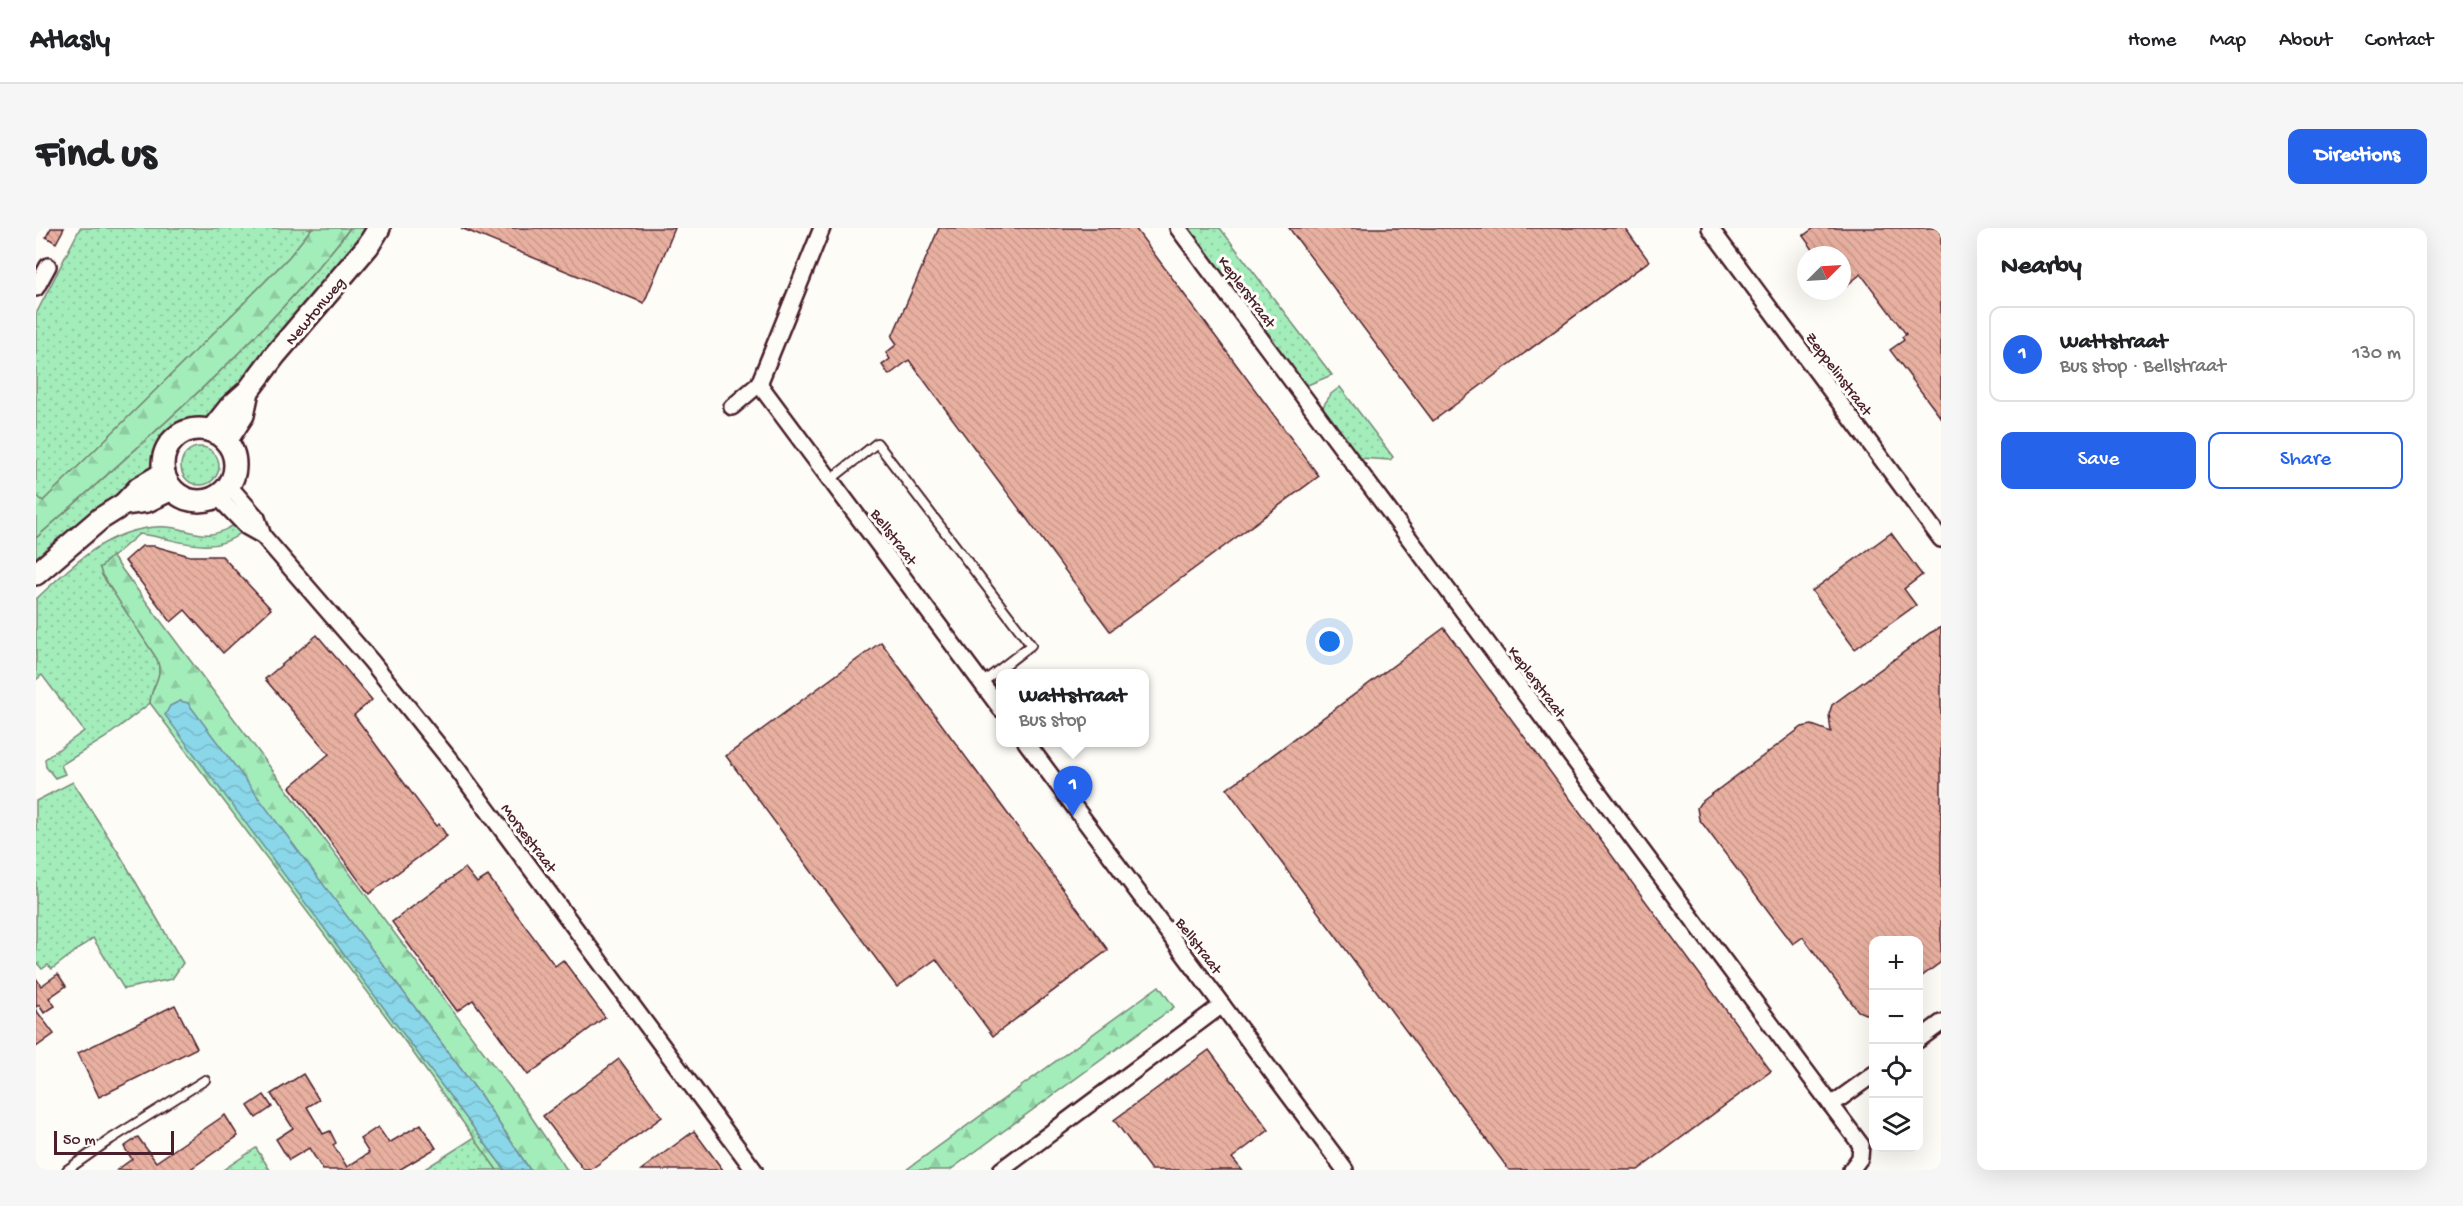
<!DOCTYPE html>
<html lang="en">
<head>
<meta charset="utf-8">
<style>
	:root { --surface:#fff; --page:#f6f6f6; --text:#202124; --muted:#757577; --line:#e0e0e0; --accent:#2563eb }
	body { margin:0; font-family:"Gochi Hand",sans-serif; background:var(--page); color:var(--text) }
	.controls { position:absolute; right:18px; bottom:18px; display:grid; overflow:hidden; border-radius:12px; box-shadow:0 6px 24px #0002 }
	.controls button { width:54px; height:54px; display:grid; place-items:center; padding:0; border:0; border-bottom:2px solid var(--line); background:var(--surface); color:var(--text); font:30px sans-serif }
	.compass { position:absolute; left:1761px; top:18px; width:54px; height:54px; border-radius:50%; background:var(--surface); box-shadow:0 6px 24px #0002; rotate:66deg }
	.scale { position:absolute; left:18px; bottom:15px; width:120px; box-sizing:border-box; padding-left:6px; border:3px solid #4a1f2b; border-top:0; font-size:16px; line-height:21px; white-space:nowrap; color:#4a1f2b; -webkit-text-stroke:4px #fdfcf7; paint-order:stroke }
	.you { position:absolute; left:1294px; top:414px; width:21px; height:21px; margin:-15px; border:4px solid #fff; border-radius:50%; background:#1a73e8; box-shadow:0 0 0 9px #1a73e833 }
	.badge { display:grid; place-items:center; width:39px; height:39px; border-radius:50%; background:var(--accent); color:#fff; font-size:20px; font-weight:700 }
	.pin { position:absolute; translate:-50% -50px; filter:drop-shadow(0 2px 3px #0008) }
	.pin::after { content:''; position:absolute; top:32px; width:21px; height:18px; background:inherit; clip-path:polygon(0 0,100% 0,50% 100%) }
	.popup { position:absolute; left:960px; top:441px; width:153px; height:78px; box-sizing:border-box; display:grid; place-content:center; border-radius:12px; background:var(--surface); filter:drop-shadow(0 2px 4px #0005); font-size:20px; white-space:nowrap; color:var(--muted) }
	.popup b { font-size:22px; color:var(--text) }
	.popup::after { content:''; position:absolute; left:50%; top:100%; margin-left:-12px; border:12px solid transparent; border-top-color:var(--surface) }
	.list { margin:0; padding:0; list-style:none }
	h2 { display:flex; justify-content:space-between; align-items:center; height:78px; margin:0; padding:0 24px; font-size:26px }
	h2 small { font-size:20px; font-weight:400; color:var(--muted) }
	.list li { display:grid; grid-template-columns:39px 1fr auto; gap:18px; align-items:center; box-sizing:border-box; height:96px; margin:0 12px 12px; padding:0 12px; border:2px solid var(--line); border-radius:12px }
	.list b { display:block; font-size:22px; white-space:nowrap }
	.list p { margin:0; font-size:20px; white-space:nowrap; color:var(--muted) }
	.list em { font-size:20px; font-style:normal; color:var(--muted) }
	.actions { display:flex; gap:12px; padding:18px 24px }
	.actions a { flex:1; padding:14px 0; border:2px solid var(--accent); border-radius:12px; text-align:center; font-size:21px; color:var(--accent) }
	.actions .main { background:var(--accent); color:#fff }
	.icon { flex:none; width:33px; height:33px; fill:none; stroke:currentColor; stroke-width:2; stroke-linecap:round; stroke-linejoin:round }
	.map { position:relative; flex:none; width:1905px; height:942px; overflow:hidden; border-radius:12px }
	header { display:flex; align-items:center; gap:36px; box-sizing:border-box; height:84px; padding:0 30px; background:var(--surface); border-bottom:2px solid var(--line) }
	header strong { font-size:28px }
	nav { display:flex; gap:33px; margin-inline-start:auto; font-size:21px }
	.intro { display:flex; align-items:center; justify-content:space-between; box-sizing:border-box; height:144px; padding:0 36px }
	h1 { margin:0; font-size:42px }
	.button { padding:15px 27px; border-radius:12px; background:var(--accent); color:#fff; font-size:21px; font-weight:700 }
	main { display:flex; gap:36px; padding:0 36px }
	aside { flex:1; background:var(--surface); border-radius:12px; box-shadow:0 6px 24px #0002 }
	.map>svg:first-child { display:block }
	.grass { fill:url(#grass-dots); stroke:#768673; stroke-width:1.5 }
	.forest { fill:url(#forest-firs); stroke:#768673; stroke-width:1.5 }
	.water { fill:url(#water-waves); stroke:#708d9d; stroke-width:1.5 }
	.building { fill:url(#building-back-hatch); stroke:#4a1f2b; stroke-width:1.5 }
	.lines { fill:none; stroke-linecap:round; stroke-linejoin:round }
	.lane-casing { stroke:#4a1f2b; stroke-width:12 }
	.street-casing { stroke:#4a1f2b; stroke-width:20 }
	.secondary-casing { stroke:#4a1f2b; stroke-width:26 }
	.lane { stroke:#fdfcf7; stroke-width:8 }
	.street { stroke:#fdfcf7; stroke-width:15 }
	.secondary { stroke:#fdfcf7; stroke-width:21 }
	.labels { text-anchor:middle; stroke-width:6; stroke-linejoin:round; paint-order:stroke }
	.street-label { font-size:16px; fill:#4a1f2b; stroke:#fdfcf7 }
</style>
</head>
<body>
<header>
<strong>Atlasly</strong>
<nav><a>Home</a><a>Map</a><a>About</a><a>Contact</a></nav>
</header>
<div class="intro"><h1>Find us</h1><a class="button">Directions</a></div>
<main>
<div class="map">
<svg width="1905" height="942" viewBox="0 0 1905 942">
	<defs>
		<pattern id="grass-dots" width="8" height="8" patternUnits="userSpaceOnUse" patternTransform="scale(1.5)"><rect width="8" height="8" fill="#a3edbb"/><path d="M2 2h.1M6 6h.1" fill="none" stroke="#8ecba1" stroke-width="1.8" stroke-linecap="round"/></pattern>
		<pattern id="forest-firs" width="22" height="20" patternUnits="userSpaceOnUse" patternTransform="scale(1.5)"><rect width="22" height="20" fill="#a3edbb"/><path d="M5 1l3.5 6h-7zM16 11l3.5 6h-7z" fill="#8ecba1"/></pattern>
		<pattern id="water-waves" width="16" height="10" patternUnits="userSpaceOnUse" patternTransform="scale(1.5)"><rect width="16" height="10" fill="#8ad7e9"/><path d="M0 5q4-4 8 0t8 0" fill="none" stroke="#79b8c8"/></pattern>
		<pattern id="building-back-hatch" width="6" height="6" patternUnits="userSpaceOnUse" patternTransform="scale(1.5)"><rect width="6" height="6" fill="#e8b0a0"/><path d="M-1 5l2 2M0 0l6 6M5-1l2 2" fill="none" stroke="#c8978a"/></pattern>
	</defs>
	<rect width="100%" height="100%" fill="#fdfcf7"/>
	<filter id="ink" filterUnits="userSpaceOnUse"><feTurbulence type="fractalNoise" baseFrequency=".0167" numOctaves="2"/><feDisplacementMap in="SourceGraphic" scale="12" xChannelSelector="R" yChannelSelector="G"/><feConvolveMatrix kernelMatrix="1 2 1 2 8 2 1 2 1" color-interpolation-filters="sRGB"/></filter>
	<g filter="url(#ink)">
		<g class="grass">
			<polygon points="44,0 276,0 253,29 206,77 6,274 0,267 0,86"/>
			<path d="M 314,0 L 334,0 L 176,191 L 148,197 L 138,203 L 126,217 L 117,241 L 104,253 L 64,277 L 0,334 L 0,310 C 110,212 224,117 314,0 Z"/>
			<polygon points="1152,0 1184,0 1296,147 1269,158"/>
			<polygon points="1304,159 1357,229 1354,232 1323,230 1286,180 1295,166"/>
			<circle cx="164" cy="238" r="19"/>
			<path d="M 199,296 L 206,304 C 174,331 139,309 103,306 L 64,340 L 66,347 L 121,431 C 128,451 115,456 114,475 L 69,510 L 25,537 L 29,546 L 19,550 L 10,539 L 9,531 L 48,503 L 6,447 L 0,452 L 0,371 C 36,338 68,303 120,299 C 154,296 165,319 199,296 Z"/>
			<polygon points="37,554 84,627 147,735 136,751 88,761 57,710 16,741 12,737 6,741 0,734 0,573"/>
			<polygon points="439,909 461,942 387,942"/>
			<polygon points="220,920 234,942 187,942"/>
		</g>
		<g class="forest">
			<path d="M 276,0 L 314,0 C 223,118 110,211 0,310 L 0,267 L 7,273 L 206,77 L 253,29 Z"/>
			<path d="M 76,328 L 488,878 L 531,942 L 494,942 L 445,868 L 152,476 L 144,473 L 134,478 L 130,487 L 469,942 L 461,942 L 373,819 L 114,475 C 115,456 128,451 121,431 L 66,347 L 64,340 Z"/>
			<polygon points="1123,758 1138,779 914,942 870,942"/>
		</g>
		<polygon class="water" points="144,473 152,475 445,868 494,942 469,942 129,487 134,478"/>
		<g class="building">
			<polygon points="15,0 28,0 20,15 10,9"/>
			<polygon points="425,0 639,0 608,75"/>
			<polygon points="903,0 1099,0 1283,248 1074,403 873,132 853,147 846,137 854,131 850,125 861,116 856,109"/>
			<polygon points="1253,0 1589,0 1613,33 1397,193"/>
			<polygon points="1778,0 1905,0 1905,190 1854,122 1868,112 1866,109 1870,106 1825,46 1806,61 1806,27 1781,27 1767,8"/>
			<polygon points="1855,305 1886,347 1868,361 1880,377 1819,421 1776,363"/>
			<polygon points="106,318 118,318 154,328 186,328 235,381 187,425 149,382 135,394 89,333"/>
			<polygon points="1905,399 1905,734 1882,751 1882,712 1838,712 1838,785 1829,786 1822,783 1767,709 1757,716 1663,591 1661,580 1664,575 1766,499 1776,497 1795,504 1793,486 1796,477 1894,405"/>
			<polygon points="1408,400 1735,843 1602,942 1473,942 1191,561"/>
			<polygon points="281,407 336,472 318,487 400,598 403,596 411,608 333,666 254,559 293,526 229,451"/>
			<polygon points="845,414 1072,722 957,808 900,731 861,759 690,528"/>
			<polygon points="429,640 441,655 452,648 519,738 527,732 569,789 492,847 437,772 421,783 356,694"/>
			<polygon points="22,746 30,758 13,770 19,778 8,785 3,777 0,779 0,750 5,758"/>
			<polygon points="139,777 161,820 63,869 42,825"/>
			<polygon points="0,782 18,806 0,819"/>
			<polygon points="1173,822 1233,902 1196,930 1206,942 1115,942 1078,892"/>
			<polygon points="583,831 626,889 554,942 548,942 507,888"/>
			<polygon points="267,846 283,872 271,879 287,906 294,903 300,915 297,917 311,939 333,925 324,911 342,899 353,915 385,896 400,920 363,942 287,942 273,920 253,932 240,911 257,900 235,866"/>
			<polygon points="228,867 236,879 220,890 212,878"/>
			<polygon points="189,887 202,908 153,942 81,942 96,931 88,919 102,909 120,934"/>
			<polygon points="658,903 687,942 605,942"/>
		</g>
		<g class="lines">
			<g class="lane-casing">
				<g id="lane">
					<polyline points="794,252 841,215 995,417 946,455"/>
					<polyline points="31,942 75,911 169,852"/>
				</g>
			</g>
			<g class="street-casing">
				<g id="street">
					<polyline points="1142,0 1825,917 1824,930 1815,942"/>
					<polyline points="1674,0 1905,311"/>
					<polyline points="0,60 12,38"/>
					<polyline points="723,156 965,481"/>
					<polyline points="696,179 723,156 786,0"/>
					<polyline points="193,258 221,290 227,308"/>
					<polyline points="181,268 211,299 227,308 335,433 422,542 718,942"/>
					<polyline points="990,514 1309,942"/>
					<polyline points="1882,812 1905,795"/>
					<polyline points="1795,877 1838,846"/>
					<polyline points="965,942 1186,777"/>
				</g>
			</g>
			<g class="secondary-casing">
				<g id="secondary">
					<circle cx="163" cy="237" r="36"/>
					<polyline points="175,203 194,179 212,163 239,127 332,18 343,0"/>
					<polyline points="190,213 207,187 212,163"/>
					<polyline points="88,276 111,273 136,261"/>
					<polyline points="0,346 64,291 88,276 103,260 128,245"/>
				</g>
			</g>
			<use href="#lane" class="lane"/>
			<use href="#street" class="street"/>
			<use href="#secondary" class="secondary"/>
		</g>
	</g>
	<g class="labels">
		<g class="street-label">
			<text transform="translate(1212 63) rotate(53)" y="6">Keplerstraat</text>
			<text transform="translate(278 82) rotate(-50)" y="6">Newtonweg</text>
			<text transform="translate(1804 145) rotate(53)" y="6">Zeppelinstraat</text>
			<text transform="translate(859 308) rotate(53)" y="6">Bellstraat</text>
			<text transform="translate(1502 453) rotate(53)" y="6">Keplerstraat</text>
			<text transform="translate(494 609) rotate(53)" y="6">Morsestraat</text>
			<text transform="translate(1164 717) rotate(53)" y="6">Bellstraat</text>
		</g>
	</g>
</svg>
<div class="controls">
<button>+</button>
<button>−</button>
<button><svg class="icon" aria-label="locate" viewBox="0 0 24 24"><circle cx="12" cy="12" r="6"/><path d="M12 2v4M12 18v4M2 12h4M18 12h4"/></svg></button>
<button><svg class="icon" aria-label="layers" viewBox="0 0 24 24"><path d="M12 4l9 5-9 5-9-5zM3 14l9 5 9-5"/></svg></button>
</div>
<svg class="compass" viewBox="-18 -18 36 36"><path d="M0-13l5 13h-10z" fill="#e53935"/><path d="M0 13l5-13h-10z" fill="#757577"/></svg>
<div class="scale">50 m</div>
<div class="you"></div>
<div class="pin badge" style="left:1037px;top:588px">1</div>
<div class="popup"><b>Wattstraat</b>Bus stop</div>
</div>
<aside>
<h2>Nearby<small></small></h2>
<ul class="list">
<li><span class="badge">1</span><div><b>Wattstraat</b><p>Bus stop · Bellstraat</p></div><em>130 m</em></li>
</ul>
<div class="actions"><a class="main">Save</a><a>Share</a></div>
</aside>
</main>
</body>
</html>
